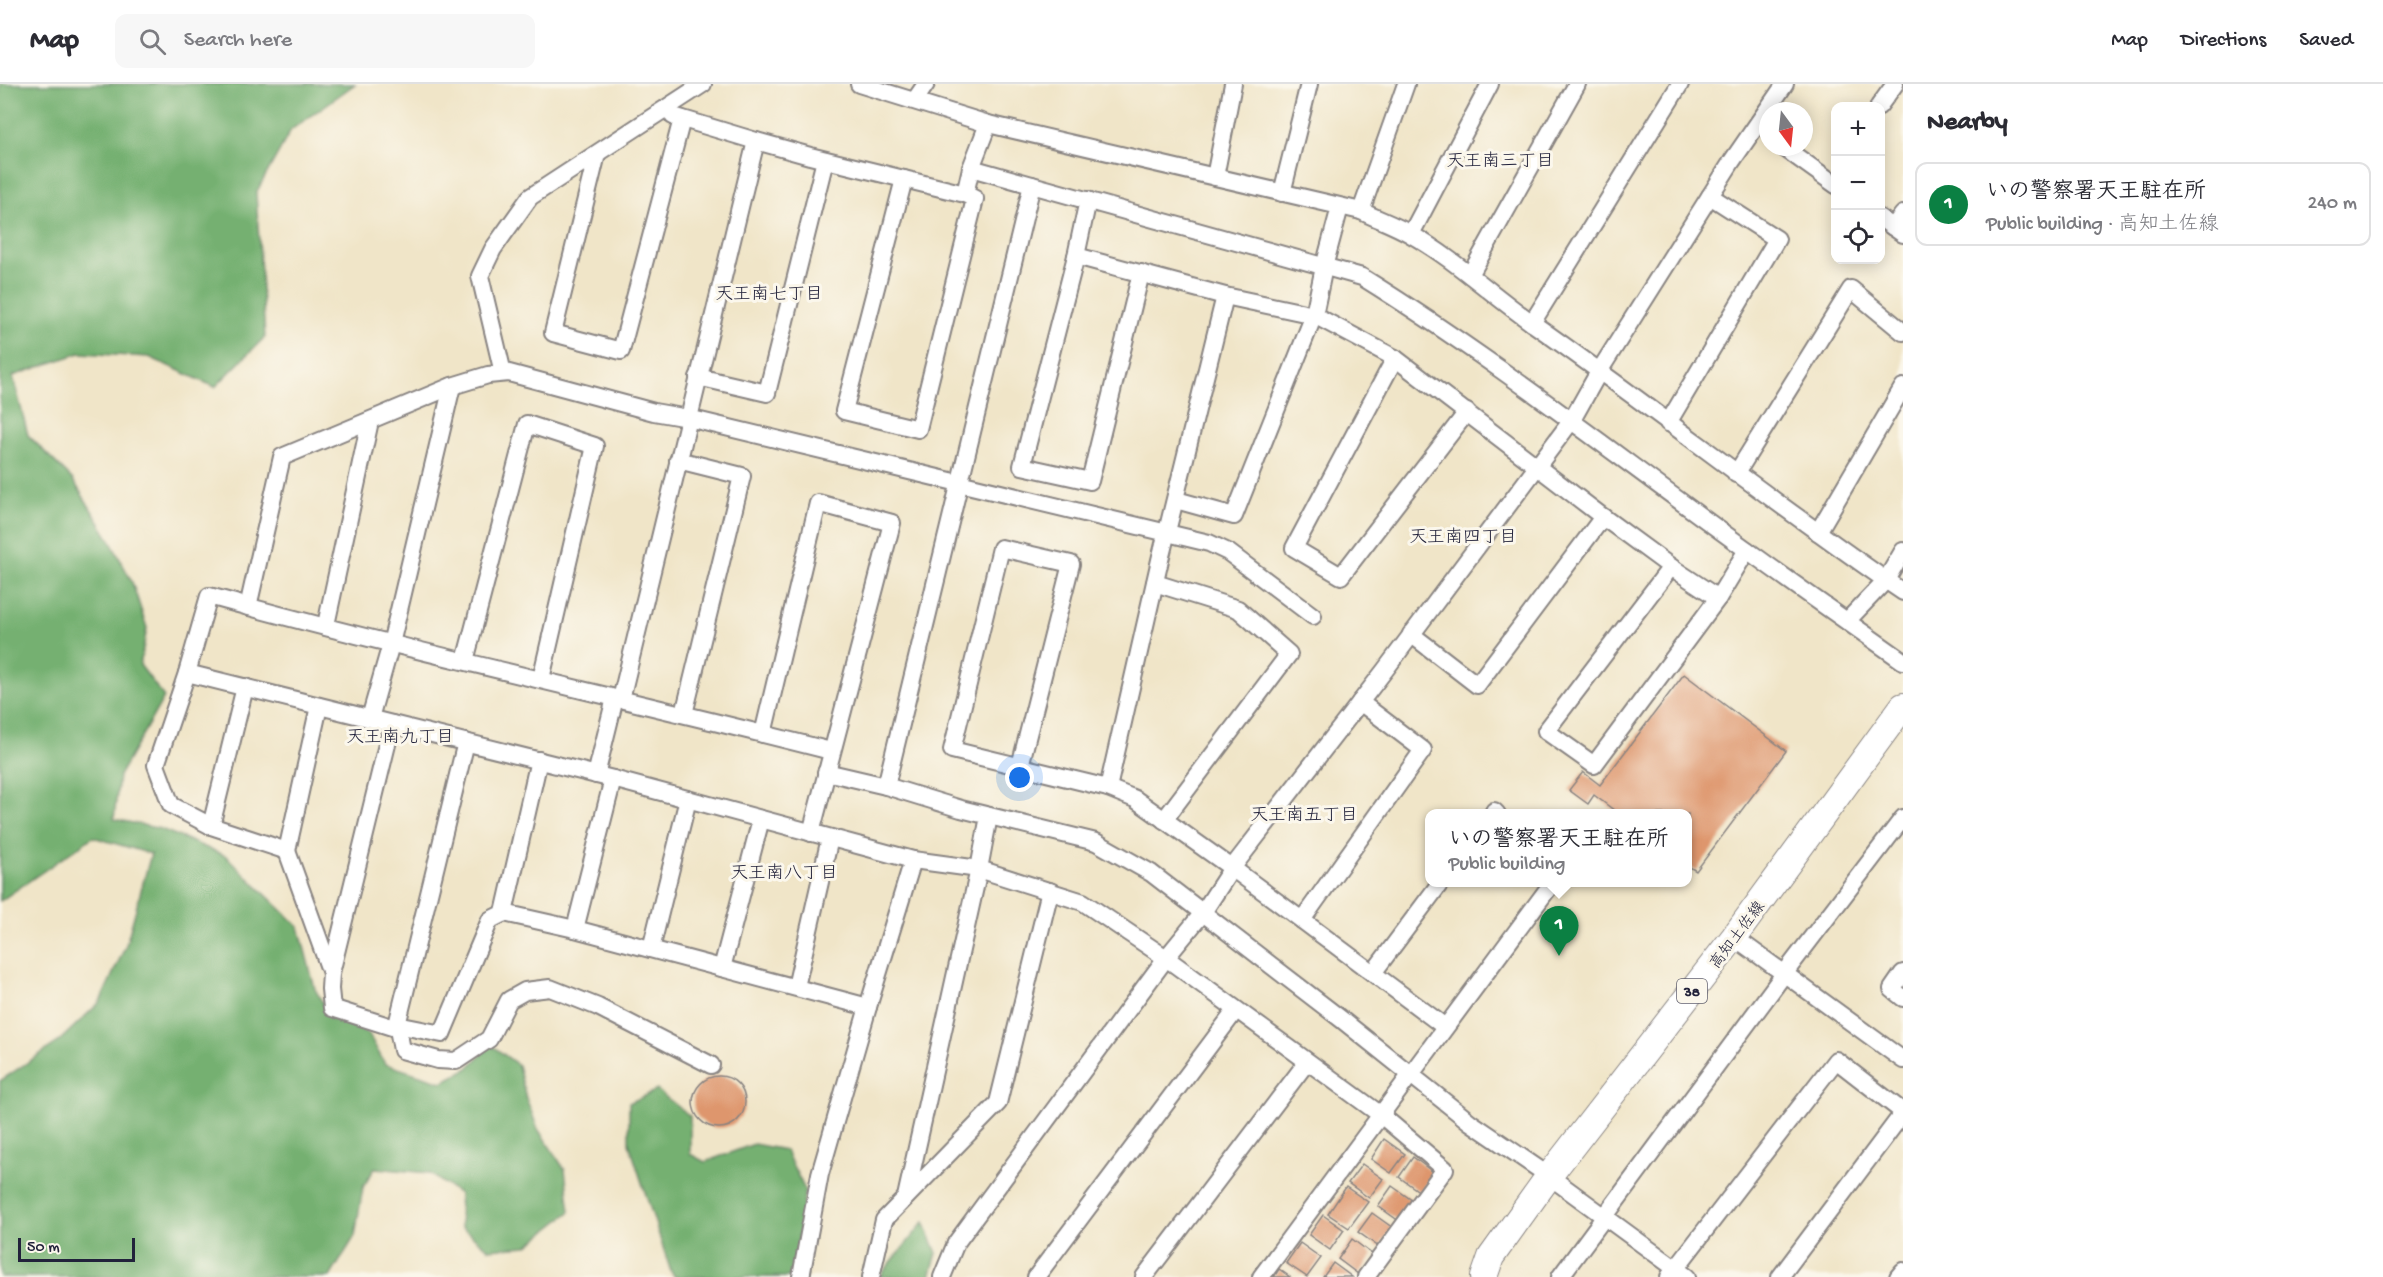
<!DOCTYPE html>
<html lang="en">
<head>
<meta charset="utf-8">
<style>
	:root { --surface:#fff; --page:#f7f7f7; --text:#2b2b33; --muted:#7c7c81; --line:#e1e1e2; --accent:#0b8043 }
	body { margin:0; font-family:"Gochi Hand","Klee One",sans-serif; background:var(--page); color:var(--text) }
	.controls { position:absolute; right:18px; top:18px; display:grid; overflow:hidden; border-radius:12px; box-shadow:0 3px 15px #0003 }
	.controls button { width:54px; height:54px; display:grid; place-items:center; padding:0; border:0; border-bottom:2px solid var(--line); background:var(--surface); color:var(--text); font:30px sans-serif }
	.compass { position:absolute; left:1759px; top:18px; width:54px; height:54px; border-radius:50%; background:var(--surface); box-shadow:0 3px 15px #0003; rotate:165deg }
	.scale { position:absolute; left:18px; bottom:15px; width:117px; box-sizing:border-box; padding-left:6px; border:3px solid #22223b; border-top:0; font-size:16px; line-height:21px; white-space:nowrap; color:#22223b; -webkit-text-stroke:4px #fbf7ec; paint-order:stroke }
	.you { position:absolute; left:1020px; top:694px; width:21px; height:21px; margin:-15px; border:4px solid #fff; border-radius:50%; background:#1a73e8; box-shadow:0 0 0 9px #1a73e833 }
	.badge { display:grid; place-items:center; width:39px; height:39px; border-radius:50%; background:var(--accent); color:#fff; font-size:20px; font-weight:700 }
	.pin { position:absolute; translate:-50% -50px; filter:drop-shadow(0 2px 3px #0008) }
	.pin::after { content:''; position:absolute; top:32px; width:21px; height:18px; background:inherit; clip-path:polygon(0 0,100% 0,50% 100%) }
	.popup { position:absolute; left:1425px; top:725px; width:267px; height:78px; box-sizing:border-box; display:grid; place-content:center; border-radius:12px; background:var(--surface); filter:drop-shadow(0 2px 4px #0005); font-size:20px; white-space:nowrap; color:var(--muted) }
	.popup b { font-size:22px; color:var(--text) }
	.popup::after { content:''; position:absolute; left:50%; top:100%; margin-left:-12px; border:12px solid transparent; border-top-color:var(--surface) }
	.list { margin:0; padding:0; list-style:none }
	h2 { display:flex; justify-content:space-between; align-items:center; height:78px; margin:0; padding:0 24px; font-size:26px }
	h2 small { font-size:20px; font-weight:400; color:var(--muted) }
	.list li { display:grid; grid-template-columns:39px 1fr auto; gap:18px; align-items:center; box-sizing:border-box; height:84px; margin:0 12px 12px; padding:0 12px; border:2px solid var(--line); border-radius:12px }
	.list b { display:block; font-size:22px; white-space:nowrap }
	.list p { margin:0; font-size:20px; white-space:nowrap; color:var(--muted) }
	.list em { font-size:20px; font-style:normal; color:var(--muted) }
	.icon { flex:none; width:33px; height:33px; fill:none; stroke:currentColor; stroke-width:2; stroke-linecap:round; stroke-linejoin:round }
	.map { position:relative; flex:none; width:1903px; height:1193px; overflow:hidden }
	header { display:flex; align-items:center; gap:36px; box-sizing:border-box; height:84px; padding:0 30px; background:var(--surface); border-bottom:2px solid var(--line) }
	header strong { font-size:28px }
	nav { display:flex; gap:33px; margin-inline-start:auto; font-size:21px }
	.search { width:420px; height:54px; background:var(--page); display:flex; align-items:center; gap:15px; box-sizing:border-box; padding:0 21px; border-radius:12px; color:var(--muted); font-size:22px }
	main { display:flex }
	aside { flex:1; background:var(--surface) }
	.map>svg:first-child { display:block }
	.forest { fill:#74b071; stroke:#4b6956; stroke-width:1.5 }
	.building { fill:#de966d }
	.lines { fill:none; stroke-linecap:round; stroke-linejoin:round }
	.street-casing { stroke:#898482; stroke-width:20 }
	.primary-casing { stroke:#898482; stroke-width:28 }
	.street { stroke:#fff; stroke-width:16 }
	.primary { stroke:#fff; stroke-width:26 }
	.labels { text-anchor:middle; stroke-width:6; stroke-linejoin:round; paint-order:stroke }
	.shield { fill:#fbf7ec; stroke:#636270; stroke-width:1.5 }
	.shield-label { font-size:15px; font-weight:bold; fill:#22223b }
	.street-label { font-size:16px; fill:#22223b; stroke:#fbf7ec }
	.neighbourhood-label { font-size:18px; fill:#22223b; stroke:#fbf7ec }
</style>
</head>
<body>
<header>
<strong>Map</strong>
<div class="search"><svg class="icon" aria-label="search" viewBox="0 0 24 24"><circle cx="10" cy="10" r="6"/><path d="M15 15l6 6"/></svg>Search here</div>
<nav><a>Map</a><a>Directions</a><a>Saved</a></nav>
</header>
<main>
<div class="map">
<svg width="1903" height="1193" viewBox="0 0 1903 1193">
	<rect width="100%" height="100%" fill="#fbf7ec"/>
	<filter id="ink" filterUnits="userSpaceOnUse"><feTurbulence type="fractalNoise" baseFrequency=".0167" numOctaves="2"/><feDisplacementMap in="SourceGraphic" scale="12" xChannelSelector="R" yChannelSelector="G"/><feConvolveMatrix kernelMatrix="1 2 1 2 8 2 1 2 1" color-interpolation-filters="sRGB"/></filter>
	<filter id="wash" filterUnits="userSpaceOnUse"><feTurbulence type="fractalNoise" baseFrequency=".008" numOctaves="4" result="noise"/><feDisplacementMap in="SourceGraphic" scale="24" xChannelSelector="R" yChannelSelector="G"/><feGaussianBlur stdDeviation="1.35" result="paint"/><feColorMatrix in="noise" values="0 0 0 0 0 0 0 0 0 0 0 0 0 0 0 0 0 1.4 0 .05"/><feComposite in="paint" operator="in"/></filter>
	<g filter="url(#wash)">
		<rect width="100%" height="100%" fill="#f0e5c8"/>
		<g class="forest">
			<polygon points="0,0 355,0 291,46 256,109 265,253 215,303 149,273 80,269 13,292 28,351 73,396 109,454 132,498 147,544 140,581 164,613 119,692 114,735 161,745 226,772 299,843 315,905 331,933 368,949 385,980 442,998 467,985 491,961 518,981 526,1014 538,1045 565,1086 570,1128 527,1162 489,1165 461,1143 459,1110 429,1089 375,1084 363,1103 355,1152 330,1193 0,1193 0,997 58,958 100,918 126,861 151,770 93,753 0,817"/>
			<polygon points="657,1006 690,1032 690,1070 705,1078 754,1060 785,1066 805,1106 798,1160 790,1193 675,1193 671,1188 629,1059 629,1019"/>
			<polygon points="924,1138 937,1169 930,1193 879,1193"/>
		</g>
		<g id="blocks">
			<g class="building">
				<polygon points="1684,590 1786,667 1696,787 1688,782 1688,730 1619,730 1594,711 1588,720 1569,706 1583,688 1600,701"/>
				<circle cx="719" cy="1018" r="26"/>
				<polygon points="1384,1055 1405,1070 1391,1089 1371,1075"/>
				<polygon points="1413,1073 1434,1089 1420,1108 1399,1093"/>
				<polygon points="1362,1080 1383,1095 1369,1114 1348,1099"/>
				<polygon points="1392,1102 1413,1117 1399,1137 1378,1122"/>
				<polygon points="1346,1103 1368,1118 1349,1144 1328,1130"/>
				<polygon points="1372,1129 1393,1144 1379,1163 1358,1148"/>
				<polygon points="1323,1131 1344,1146 1330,1166 1309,1151"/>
				<polygon points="1352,1155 1373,1171 1358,1190 1338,1175"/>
				<polygon points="1300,1159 1321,1174 1307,1193 1286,1179"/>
				<polygon points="1333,1179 1352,1193 1323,1193"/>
				<polygon points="1279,1185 1290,1193 1274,1193"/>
			</g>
		</g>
	</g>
	<g filter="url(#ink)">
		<use href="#blocks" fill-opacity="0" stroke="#898482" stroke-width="1.5"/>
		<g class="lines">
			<g class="street-casing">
				<g id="street">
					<path d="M 859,0 L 988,40 L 1361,127 C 1377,135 1395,141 1410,150 C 1455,175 1493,212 1535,241 C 1659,328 1778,423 1903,508"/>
					<polyline points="915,16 926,0"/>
					<polyline points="1879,22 1895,0"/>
					<polyline points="673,32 756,57"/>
					<polyline points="1783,63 1836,101"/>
					<polyline points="597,70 553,249 621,267 682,35"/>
					<path d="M 971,84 L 1362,193 C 1496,276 1619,374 1747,466 C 1799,504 1851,540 1903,577"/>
					<polyline points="1215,93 1233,0"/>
					<polyline points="904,95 844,327 918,345 975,115 965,110"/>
					<polyline points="1282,109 1309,0"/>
					<polyline points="1088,116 1076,172 1022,382 1090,397 1141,189"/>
					<polyline points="1361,127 1406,0"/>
					<polyline points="1880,134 1903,150"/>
					<polyline points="1893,143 1903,130"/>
					<polyline points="1411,150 1490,0"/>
					<polyline points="1076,172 1225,212 1314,231 1395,274 1603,433 1671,483 1718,514"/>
					<polyline points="1470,191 1577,0"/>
					<polyline points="1532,239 1680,0"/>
					<polyline points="1395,274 1294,464 1341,492 1467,328"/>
					<polyline points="503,289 480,192 493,165 530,113 703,0"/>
					<polyline points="698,293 767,309 825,76"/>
					<polyline points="1668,339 1777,155 1710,112"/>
					<polyline points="678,376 742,392 684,630"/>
					<polyline points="1736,390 1851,205 1903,248"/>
					<polyline points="1176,416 1234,432 1314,231 1324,183 1340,123"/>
					<polyline points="1818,448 1903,303"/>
					<polyline points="1671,483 1546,647 1594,681 1718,514 1747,466"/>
					<polyline points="1155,499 1238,525 1289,570 1164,736"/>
					<polyline points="248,523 282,373 452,302 488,291 509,289 654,328 688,334 1209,459 1228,468 1313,532"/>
					<polyline points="1847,537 1886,496 1903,467"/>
					<polyline points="326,541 370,337"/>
					<polyline points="1411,550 1477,601 1603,433"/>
					<polyline points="465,577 527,340 595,362 541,595"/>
					<polyline points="187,589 613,695 913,776 979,785 1083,818 1166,874 1381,1031 1445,1085 1366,1193"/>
					<polyline points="621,615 756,57 810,72 965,110 971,84 988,40"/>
					<polyline points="370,634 391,560 452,302"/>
					<polyline points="392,640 331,889 330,905 332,924 398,945 397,941 442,950 490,836 504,829 575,845 868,923 820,1090 801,1193"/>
					<polyline points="763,650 818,419 892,439 811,749"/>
					<polyline points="1020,682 1071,480 1001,464 952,666 1108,704 1135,715 1232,784 1445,943"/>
					<polyline points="826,688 886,702 961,725 1096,758 1151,789 1341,935 1470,1038 1549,1092 1687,1193"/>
					<polyline points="596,691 615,614"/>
					<polyline points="886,702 1032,101"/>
					<polyline points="1108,704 1160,476 1225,212"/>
					<polyline points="1493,730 1494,727 1497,730"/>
					<polyline points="211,742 245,603"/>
					<polyline points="287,767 319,622"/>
					<polyline points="504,829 539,676"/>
					<polyline points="1302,836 1423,666 1360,618"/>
					<polyline points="575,845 613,695"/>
					<polyline points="1734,853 1903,976"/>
					<polyline points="651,865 688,715"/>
					<polyline points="722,884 761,735"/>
					<path d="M 331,889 L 287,767 L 211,742 L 171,721 L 156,681 L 187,589 L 209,512 C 415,569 624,614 831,667"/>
					<polyline points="1373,889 1441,798"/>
					<polyline points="1903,889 1892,905 1903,914"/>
					<polyline points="796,903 830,754"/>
					<polyline points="868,923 913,776"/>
					<polyline points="397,941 466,658"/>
					<polyline points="398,945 402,966 438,976 456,977 489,955 509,916 525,907 550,904 598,923 711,981"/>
					<polyline points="906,1113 979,785 989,732"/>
					<polyline points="871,1193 884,1136 998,1019 1050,807"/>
					<polyline points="942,1193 956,1159 1166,874 1202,830 1232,784 1385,586 1572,336 1600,286 1732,77 1785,0"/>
					<polyline points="1036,1193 1236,926"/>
					<polyline points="1144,1193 1307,978"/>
					<polyline points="1261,1193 1553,798"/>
					<polyline points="1560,1193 1784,890 1903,734"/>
					<polyline points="1669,1193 1836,976 1903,1028"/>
					<polyline points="1780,1193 1903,1029"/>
					<polyline points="1898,1193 1903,1187"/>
				</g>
			</g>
			<g class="primary-casing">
				<polyline id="primary" points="1484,1193 1491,1173 1549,1092 1734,853 1903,622"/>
			</g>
			<use href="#street" class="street"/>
			<use href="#primary" class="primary"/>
		</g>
	</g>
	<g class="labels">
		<rect class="shield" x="1677" y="895" width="30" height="24" rx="4.5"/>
		<g class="shield-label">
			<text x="1692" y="912">38</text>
		</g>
		<g class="street-label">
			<text transform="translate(1736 850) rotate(-53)" y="6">高知土佐線</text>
		</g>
		<g class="neighbourhood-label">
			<text x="1500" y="82">天王南三丁目</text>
			<text x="769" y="215">天王南七丁目</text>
			<text x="1463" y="458">天王南四丁目</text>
			<text x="400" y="658">天王南九丁目</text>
			<text x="1304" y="736">天王南五丁目</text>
			<text x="784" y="794">天王南八丁目</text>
		</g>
	</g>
</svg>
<div class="controls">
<button>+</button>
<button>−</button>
<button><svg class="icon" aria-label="locate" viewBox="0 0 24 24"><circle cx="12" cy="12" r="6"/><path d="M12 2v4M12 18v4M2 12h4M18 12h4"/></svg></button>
</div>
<svg class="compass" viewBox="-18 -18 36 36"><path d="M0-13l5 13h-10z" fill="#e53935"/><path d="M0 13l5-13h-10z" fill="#7c7c81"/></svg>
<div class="scale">50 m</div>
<div class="you"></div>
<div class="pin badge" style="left:1559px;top:872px">1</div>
<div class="popup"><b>いの警察署天王駐在所</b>Public building</div>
</div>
<aside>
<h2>Nearby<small></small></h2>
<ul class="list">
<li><span class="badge">1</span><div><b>いの警察署天王駐在所</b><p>Public building · 高知土佐線</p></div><em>240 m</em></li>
</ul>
</aside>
</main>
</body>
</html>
